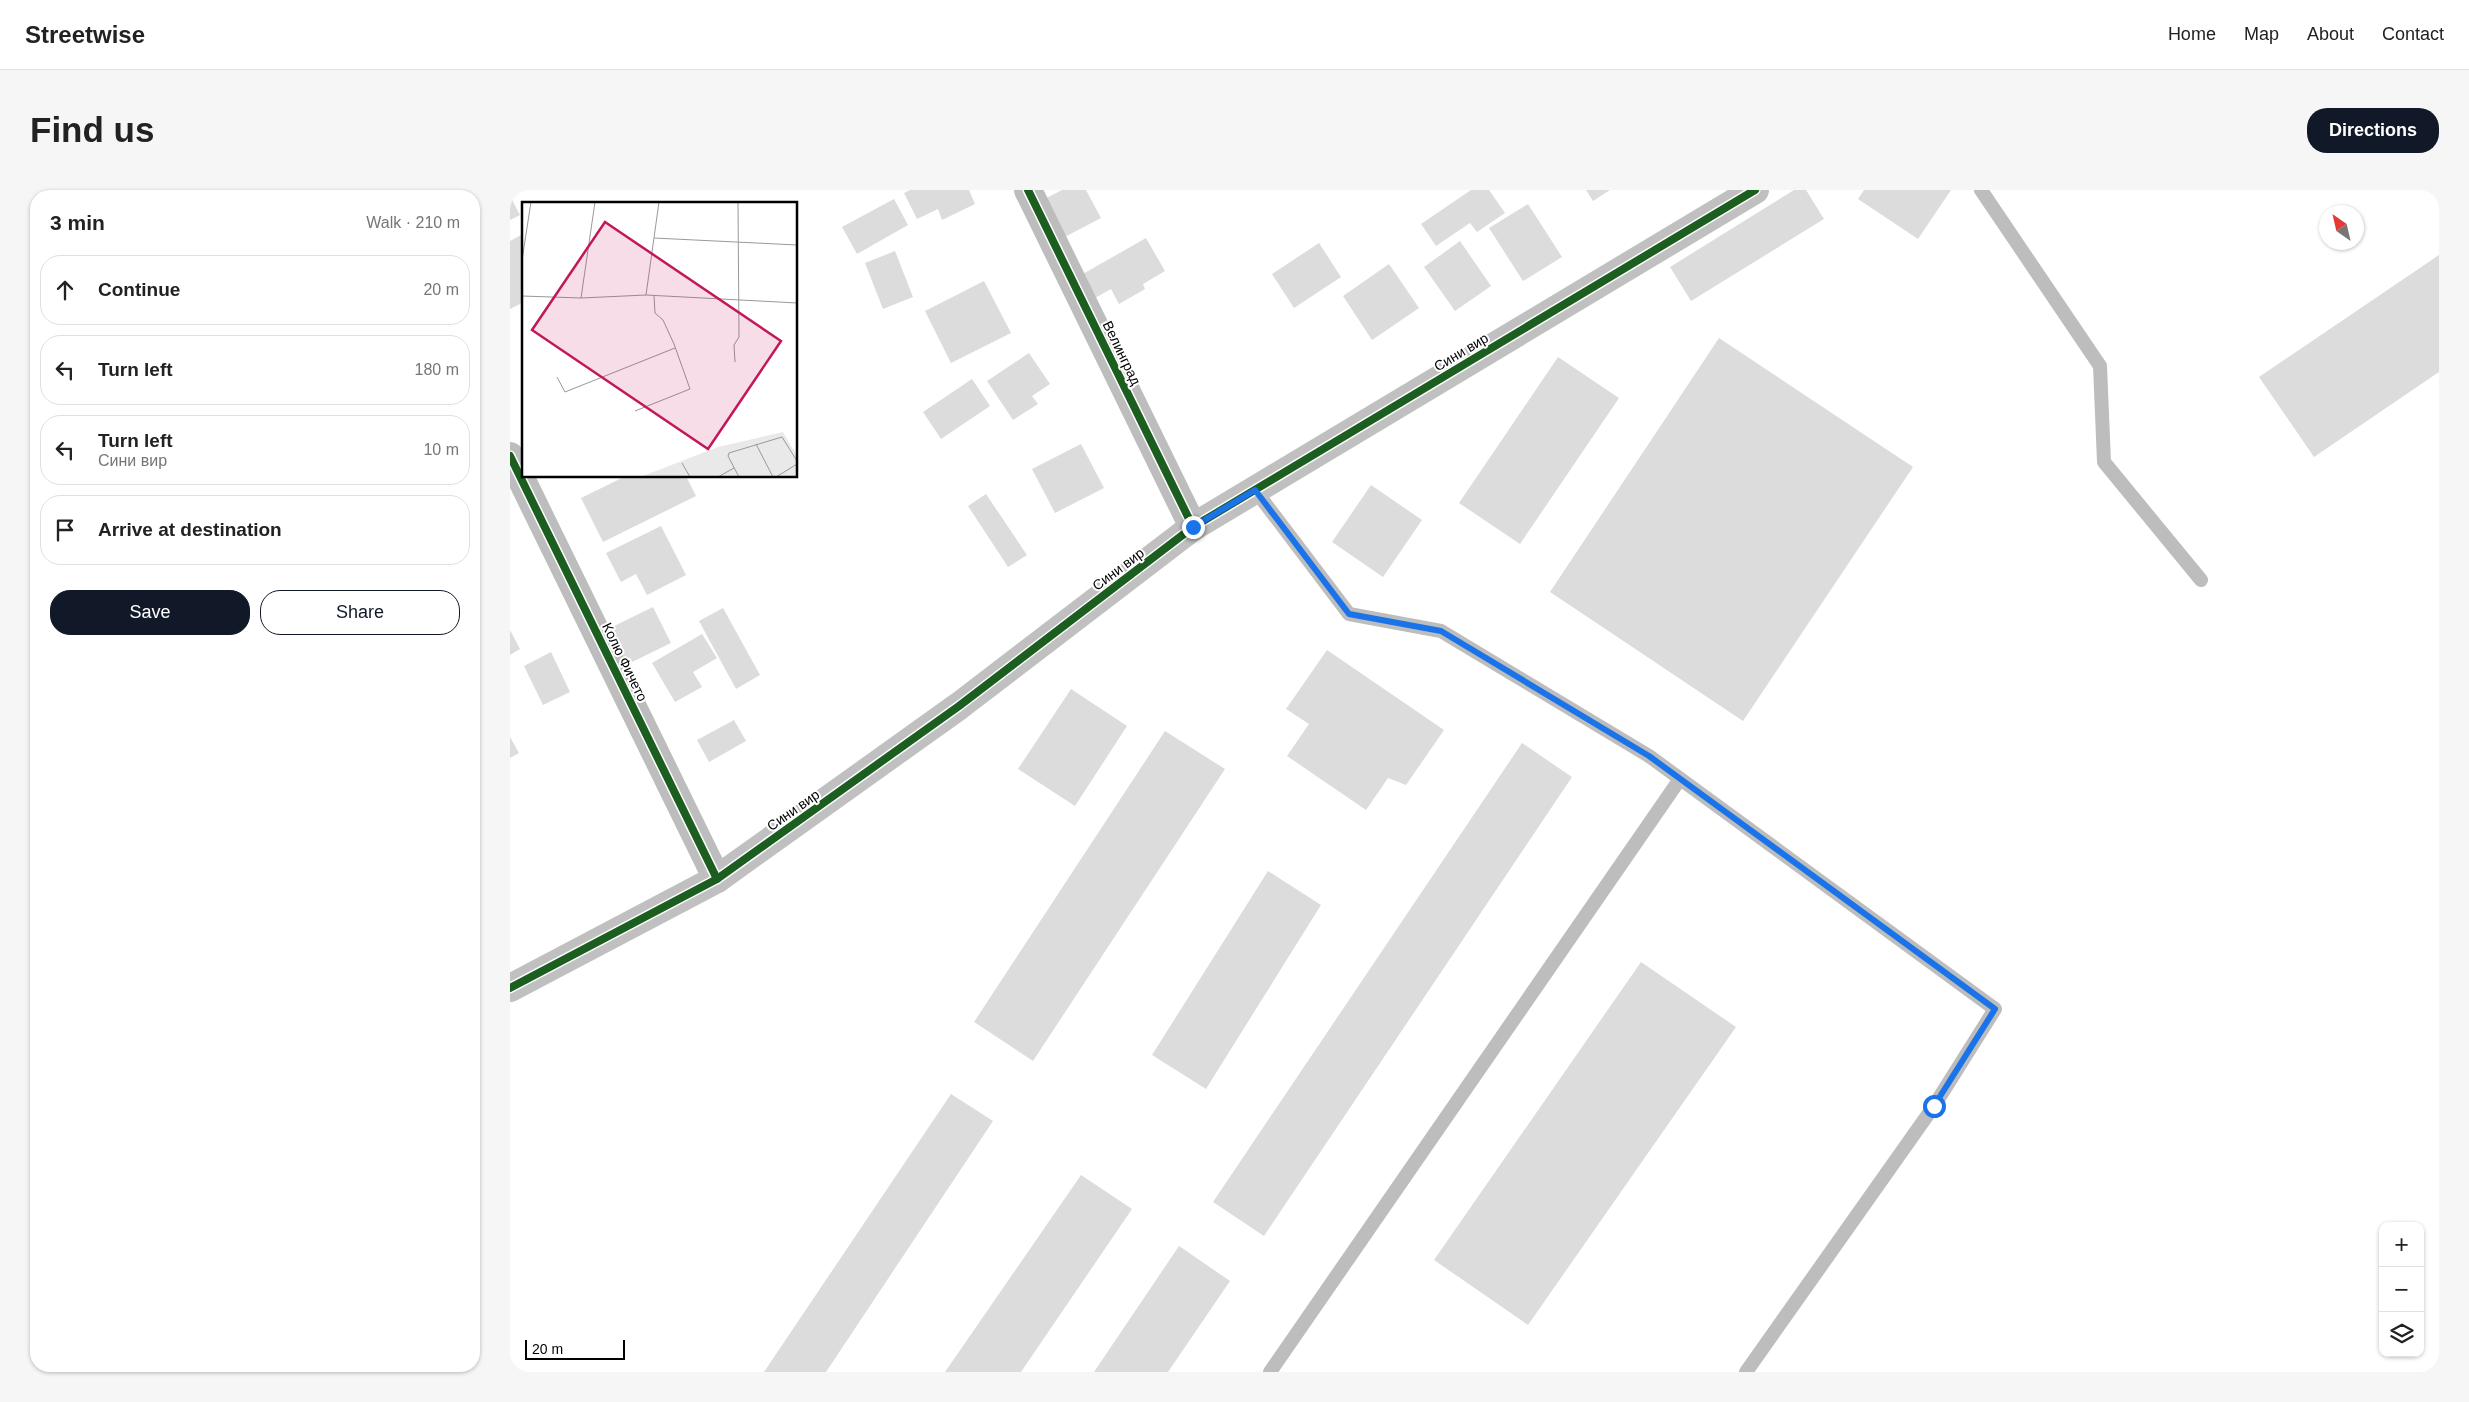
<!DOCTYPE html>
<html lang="en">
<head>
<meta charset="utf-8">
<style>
	:root { --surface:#fff; --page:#f6f6f6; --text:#222; --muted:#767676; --line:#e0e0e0; --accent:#111827 }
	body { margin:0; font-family:Helvetica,sans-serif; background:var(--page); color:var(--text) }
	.controls { position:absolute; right:15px; bottom:15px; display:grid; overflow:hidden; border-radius:10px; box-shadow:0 1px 4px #0004 }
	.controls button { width:45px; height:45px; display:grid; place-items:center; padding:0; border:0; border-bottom:1px solid var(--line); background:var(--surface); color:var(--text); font:25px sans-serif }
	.compass { position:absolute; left:1809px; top:15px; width:45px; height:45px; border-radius:50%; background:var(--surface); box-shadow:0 1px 4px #0004; rotate:326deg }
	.scale { position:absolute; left:15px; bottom:12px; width:100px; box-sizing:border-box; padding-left:5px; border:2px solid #000; border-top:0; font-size:14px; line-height:18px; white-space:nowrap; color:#000; -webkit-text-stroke:4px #fff; paint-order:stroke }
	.stop { position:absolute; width:15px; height:15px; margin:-11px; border:4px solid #1a73e8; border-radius:50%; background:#fff }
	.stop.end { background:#1a73e8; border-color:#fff; box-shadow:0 1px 5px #0008 }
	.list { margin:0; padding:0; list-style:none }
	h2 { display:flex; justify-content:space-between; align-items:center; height:65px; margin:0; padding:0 20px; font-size:21px }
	h2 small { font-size:16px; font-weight:400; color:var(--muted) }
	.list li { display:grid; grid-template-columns:32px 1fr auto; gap:15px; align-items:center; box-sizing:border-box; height:70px; margin:0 10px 10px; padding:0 10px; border:1px solid var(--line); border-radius:20px }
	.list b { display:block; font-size:19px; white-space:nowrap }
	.list p { margin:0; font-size:16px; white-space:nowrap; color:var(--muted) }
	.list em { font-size:16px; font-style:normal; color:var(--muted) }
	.actions { display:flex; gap:10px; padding:15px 20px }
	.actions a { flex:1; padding:11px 0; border:1px solid var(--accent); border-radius:20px; text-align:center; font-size:18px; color:var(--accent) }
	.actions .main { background:var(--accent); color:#fff }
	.icon { flex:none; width:28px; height:28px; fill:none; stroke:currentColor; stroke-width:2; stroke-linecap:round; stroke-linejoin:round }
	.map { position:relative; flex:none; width:1929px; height:1182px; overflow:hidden; border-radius:20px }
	header { display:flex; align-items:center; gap:30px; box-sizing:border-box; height:70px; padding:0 25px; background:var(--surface); border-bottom:1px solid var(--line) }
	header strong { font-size:24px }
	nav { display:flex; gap:28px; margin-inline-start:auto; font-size:18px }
	.intro { display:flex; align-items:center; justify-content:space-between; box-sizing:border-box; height:120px; padding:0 30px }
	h1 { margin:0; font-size:35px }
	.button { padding:12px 22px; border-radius:20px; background:var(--accent); color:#fff; font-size:18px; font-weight:700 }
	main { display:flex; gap:30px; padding:0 30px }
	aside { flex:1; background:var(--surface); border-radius:20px; box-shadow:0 1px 4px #0004 }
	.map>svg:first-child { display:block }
	.building { fill:#dcdcdc }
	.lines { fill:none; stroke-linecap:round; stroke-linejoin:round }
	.lane { stroke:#bdbdbd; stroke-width:14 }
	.street { stroke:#bdbdbd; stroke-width:28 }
	.secondary { stroke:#c0c0c0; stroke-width:28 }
	.cycleway-casing { stroke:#fff; stroke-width:11 }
	.cycleway { stroke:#1b5e20; stroke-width:8 }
	.route { stroke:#1a73e8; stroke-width:6 }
	.labels { text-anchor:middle; stroke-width:4; stroke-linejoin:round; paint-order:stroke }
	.street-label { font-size:14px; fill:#000; stroke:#fff }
	.inset-road { fill:none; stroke:#999; stroke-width:1 }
	.view { fill:#c2185b; fill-opacity:0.15; stroke:#c2185b; stroke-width:2.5 }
	.inset-edge { fill:none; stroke:#000; stroke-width:2.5 }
</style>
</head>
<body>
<header>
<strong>Streetwise</strong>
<nav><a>Home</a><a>Map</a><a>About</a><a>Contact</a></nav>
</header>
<div class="intro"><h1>Find us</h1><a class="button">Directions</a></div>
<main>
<aside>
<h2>3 min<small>Walk · 210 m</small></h2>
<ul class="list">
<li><svg class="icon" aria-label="ahead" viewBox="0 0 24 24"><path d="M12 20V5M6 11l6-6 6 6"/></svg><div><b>Continue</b></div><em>20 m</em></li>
<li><svg class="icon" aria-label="left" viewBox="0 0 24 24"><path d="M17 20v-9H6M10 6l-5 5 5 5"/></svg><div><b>Turn left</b></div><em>180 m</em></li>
<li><svg class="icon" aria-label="left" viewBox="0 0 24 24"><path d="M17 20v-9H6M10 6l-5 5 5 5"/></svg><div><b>Turn left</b><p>Сини вир</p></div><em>10 m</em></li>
<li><svg class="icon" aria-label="arrive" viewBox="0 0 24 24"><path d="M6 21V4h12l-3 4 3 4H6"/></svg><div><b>Arrive at destination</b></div></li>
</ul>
<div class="actions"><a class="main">Save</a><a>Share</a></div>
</aside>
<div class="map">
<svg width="1929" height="1182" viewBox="0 0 1929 1182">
	<rect width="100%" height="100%" fill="#fff"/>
	<g class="building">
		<polygon points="400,0 459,0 465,14 432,30 428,19 407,29 394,3"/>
		<polygon points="552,0 576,0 591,28 549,50 529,12"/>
		<polygon points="961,0 979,0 995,23 967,42 960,33 926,56 911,34"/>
		<polygon points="1076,0 1100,0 1083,11"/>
		<polygon points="1284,0 1296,0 1314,29 1181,111 1160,77"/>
		<polygon points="1354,0 1441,0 1408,49 1348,9"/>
		<polygon points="0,6 10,25 0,30"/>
		<polygon points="384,9 398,35 347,64 332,37"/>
		<polygon points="1018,14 1052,67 1013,91 979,38"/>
		<polygon points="11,45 14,50 14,112 0,119 0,51"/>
		<polygon points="636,48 655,81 633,94 635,99 609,114 601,99 585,108 571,85"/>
		<polygon points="950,51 981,96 945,121 914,77"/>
		<polygon points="809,53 831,87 784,118 762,84"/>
		<polygon points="385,61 403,107 373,119 355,73"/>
		<polygon points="1929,65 1929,182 1804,267 1749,187"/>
		<polygon points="879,74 909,118 862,150 833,106"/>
		<polygon points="474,91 501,143 441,173 415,121"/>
		<polygon points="1209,148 1403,277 1233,531 1040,402"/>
		<polygon points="519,163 540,194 522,206 528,214 503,230 477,191"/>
		<polygon points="1048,167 1109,208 1010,354 949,313"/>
		<polygon points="462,189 480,216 431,249 413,222"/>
		<polygon points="571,254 594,298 545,323 522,279"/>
		<polygon points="116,286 176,286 186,306 93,352 71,308"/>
		<polygon points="861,295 912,330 873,387 822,352"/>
		<polygon points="476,304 517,365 498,377 458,316"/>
		<polygon points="151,336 176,385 137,405 126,384 111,392 96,363"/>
		<polygon points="143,417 161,453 116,475 98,439"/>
		<polygon points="213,418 250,485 226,499 189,431"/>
		<polygon points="0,440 10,459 0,465"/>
		<polygon points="192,444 207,468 183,482 192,497 165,512 142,473"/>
		<polygon points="817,460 934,540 896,595 878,588 856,620 777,566 799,534 776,519"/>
		<polygon points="41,462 60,502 33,515 14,476"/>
		<polygon points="561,499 617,536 565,616 508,579"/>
		<polygon points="224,530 236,551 199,572 187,550"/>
		<polygon points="655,541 715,579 523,871 464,832"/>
		<polygon points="0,547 9,563 0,568"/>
		<polygon points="1012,553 1062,587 754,1046 703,1012"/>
		<polygon points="758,681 811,715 696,899 642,865"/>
		<polygon points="1131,772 1226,837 1018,1135 924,1070"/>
		<polygon points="441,904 483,931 316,1182 254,1182"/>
		<polygon points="571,985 622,1019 511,1182 435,1182"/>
		<polygon points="669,1056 720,1091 658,1182 584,1182"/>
	</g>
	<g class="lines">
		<g class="lane">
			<polyline points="1471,0 1590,176 1594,272 1691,390"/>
			<polyline points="745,300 839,424 931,441 1139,566 1485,819 1424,916 1236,1182"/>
			<polyline points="760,1182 1170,589"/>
		</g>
		<g class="street">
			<polyline points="518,0 683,337"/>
			<polyline points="0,266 207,689"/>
		</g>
		<polyline class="secondary" points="0,798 207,689 449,516 683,337 1245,0"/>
		<g class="cycleway-casing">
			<g id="cycleway">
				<polyline points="518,0 683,337"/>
				<polyline points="0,266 207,689"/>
				<polyline points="0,798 207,689 449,516 683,337 1245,0"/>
			</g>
		</g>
		<use href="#cycleway" class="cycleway"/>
	</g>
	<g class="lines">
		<polyline class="route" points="683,337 745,300 839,424 931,441 1139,566 1485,819 1424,916"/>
	</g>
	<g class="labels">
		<g class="street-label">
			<text transform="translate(951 162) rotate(-31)" y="5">Сини вир</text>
			<text transform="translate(612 163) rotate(64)" y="5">Велинград</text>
			<text transform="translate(608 379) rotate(-37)" y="5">Сини вир</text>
			<text transform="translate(115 472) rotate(64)" y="5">Колю Фичето</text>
			<text transform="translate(283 620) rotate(-35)" y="5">Сини вир</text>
		</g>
	</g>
	<g transform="translate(12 12)">
		<rect width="275" height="275" fill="#fff"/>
		<path d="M 261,230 L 275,254 L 275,275 L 121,274 L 196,245 Z" fill="#e9e9e9"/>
		<path class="inset-road" d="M 132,36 L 275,43M 0,58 L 9,0M 124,93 L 137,0M 0,94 L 59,96 L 124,93 L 275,101M 59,96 L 73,0M 213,160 L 212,143 L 217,135 L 216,0M 35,175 L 43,190 L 153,146M 113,209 L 168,187 L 152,142 L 141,118 L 133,111 L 132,94M 234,242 L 251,275M 160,261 L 168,275M 196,275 L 212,266M 217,275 L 206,254 L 207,251 L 260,235 L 275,259M 254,275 L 275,262"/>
		<path class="view" d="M 83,20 L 259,139 L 186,247 L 10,128 Z"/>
		<rect width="275" height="275" class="inset-edge"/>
	</g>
</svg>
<div class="controls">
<button>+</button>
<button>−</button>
<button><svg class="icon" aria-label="layers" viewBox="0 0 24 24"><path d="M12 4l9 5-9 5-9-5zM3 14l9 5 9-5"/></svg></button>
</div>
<svg class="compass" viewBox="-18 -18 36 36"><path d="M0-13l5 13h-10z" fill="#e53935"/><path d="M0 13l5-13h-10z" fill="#767676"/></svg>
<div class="scale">20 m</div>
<div class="stop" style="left:1424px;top:916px"></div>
<div class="stop end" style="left:683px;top:337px"></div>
</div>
</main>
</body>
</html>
